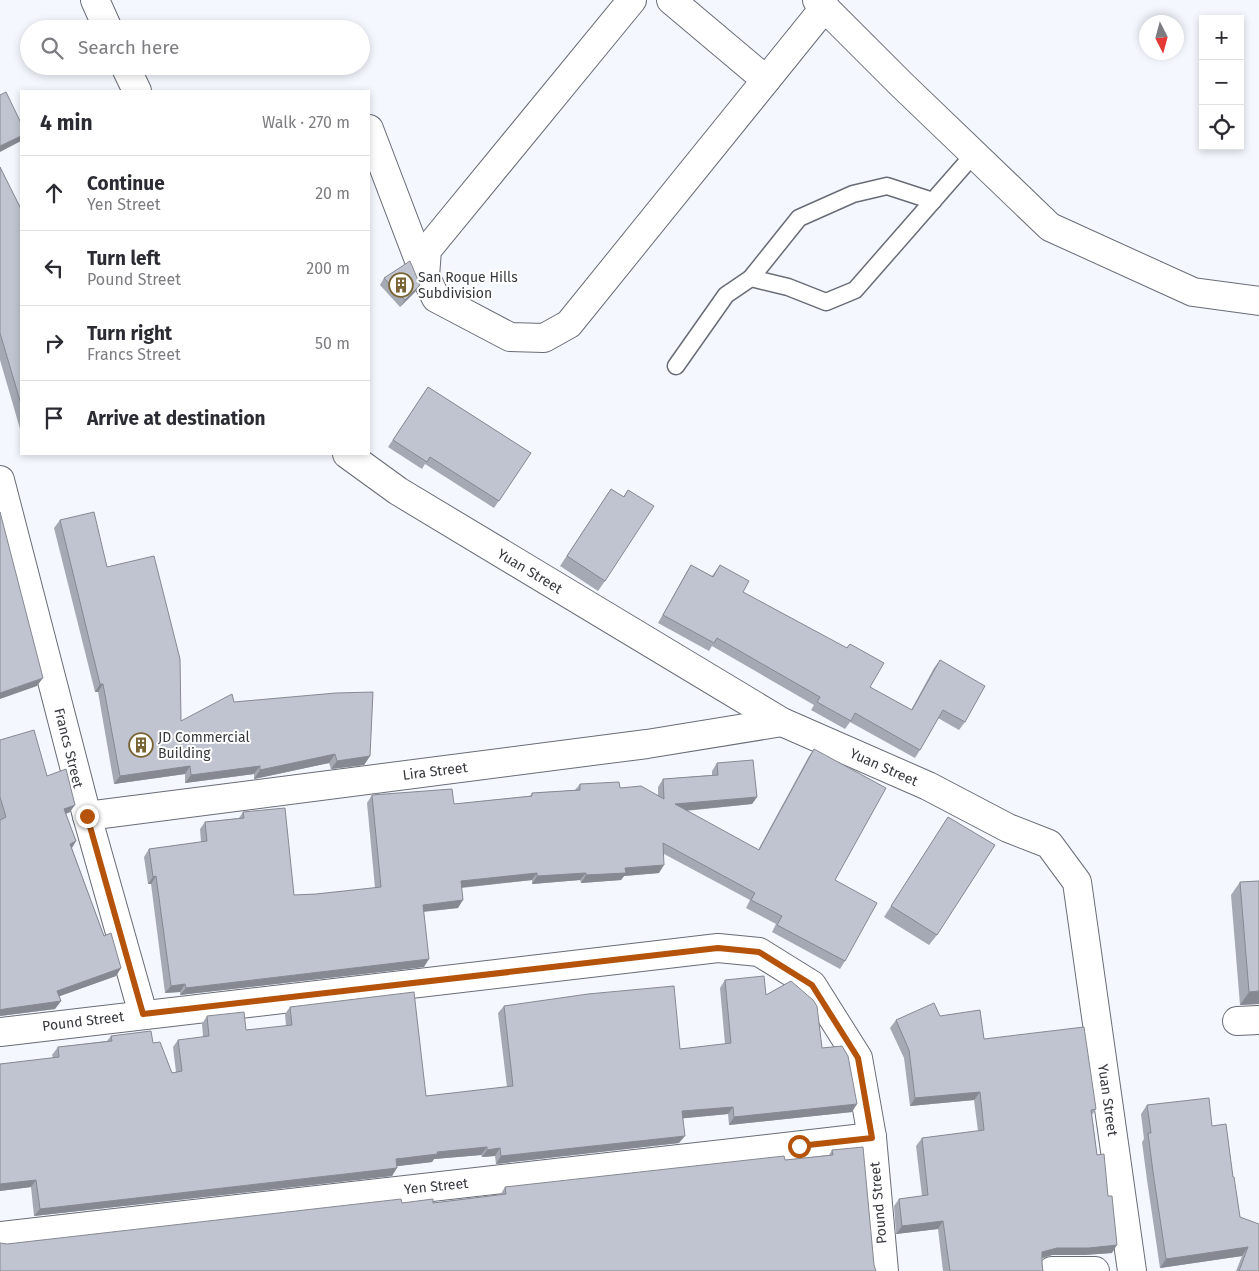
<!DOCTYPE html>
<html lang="en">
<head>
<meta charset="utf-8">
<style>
	:root { --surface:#fff; --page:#f2f2f3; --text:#2b2b33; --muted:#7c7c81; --line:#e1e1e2 }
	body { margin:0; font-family:"Fira Sans",sans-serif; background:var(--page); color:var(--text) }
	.controls { position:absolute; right:15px; top:15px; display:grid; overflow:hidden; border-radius:0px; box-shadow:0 2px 8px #0003 }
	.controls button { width:45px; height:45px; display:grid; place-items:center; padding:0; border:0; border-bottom:1px solid var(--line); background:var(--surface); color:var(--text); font:25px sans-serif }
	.compass { position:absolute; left:1139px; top:15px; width:45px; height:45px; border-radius:50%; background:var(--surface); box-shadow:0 2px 8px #0003; rotate:174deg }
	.stop { position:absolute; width:15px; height:15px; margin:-11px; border:4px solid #b45309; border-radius:50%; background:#fff }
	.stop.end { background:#b45309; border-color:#fff; box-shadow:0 1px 5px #0008 }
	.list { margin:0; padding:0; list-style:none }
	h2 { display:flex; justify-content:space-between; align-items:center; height:65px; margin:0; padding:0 20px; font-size:21px }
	h2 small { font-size:16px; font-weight:400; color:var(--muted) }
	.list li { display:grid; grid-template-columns:32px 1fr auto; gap:15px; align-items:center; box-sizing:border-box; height:75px; padding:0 20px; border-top:1px solid var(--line) }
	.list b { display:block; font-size:19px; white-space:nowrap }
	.list p { margin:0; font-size:16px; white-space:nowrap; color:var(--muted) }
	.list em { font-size:16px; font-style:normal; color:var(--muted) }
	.icon { flex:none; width:28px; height:28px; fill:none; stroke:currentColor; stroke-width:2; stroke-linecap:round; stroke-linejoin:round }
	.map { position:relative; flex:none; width:1259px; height:1271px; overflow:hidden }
	.search { position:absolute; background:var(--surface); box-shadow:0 2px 8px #0003; left:20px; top:20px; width:350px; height:55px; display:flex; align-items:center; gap:12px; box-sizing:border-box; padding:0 18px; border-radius:28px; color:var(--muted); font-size:19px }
	.panel { position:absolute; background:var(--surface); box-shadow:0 2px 8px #0003; left:20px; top:90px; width:350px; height:365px; border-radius:0px }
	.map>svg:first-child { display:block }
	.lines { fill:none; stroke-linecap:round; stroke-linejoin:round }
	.lane-casing { stroke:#686c76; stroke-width:19 }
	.street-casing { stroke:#686c76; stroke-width:30 }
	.secondary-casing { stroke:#686c76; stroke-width:30 }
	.lane { stroke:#fff; stroke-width:16 }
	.street { stroke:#fff; stroke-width:28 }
	.secondary { stroke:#fff; stroke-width:28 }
	.wall { fill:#a5a9b3 }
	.shaded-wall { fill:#868992 }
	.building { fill:#c0c4d0; stroke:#868992 }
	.route { stroke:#b45309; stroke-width:6 }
	.labels { text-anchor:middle; stroke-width:4; stroke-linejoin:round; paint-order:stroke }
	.poi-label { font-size:14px; fill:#36383d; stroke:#fff; text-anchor:start }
	.street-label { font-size:14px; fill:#36383d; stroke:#fff }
</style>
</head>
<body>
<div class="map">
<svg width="1259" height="1271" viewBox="0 0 1259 1271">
	<rect width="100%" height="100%" fill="#f4f7fe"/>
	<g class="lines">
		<g class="lane-casing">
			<g id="lane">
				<polyline points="751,278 799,218 853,194 887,186 933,201"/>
				<polyline points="676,366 726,295 751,278 788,287 826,302 855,290 974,154"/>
			</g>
		</g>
		<g class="street-casing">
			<g id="street">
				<polyline points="95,0 108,29"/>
				<polyline points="671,0 766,80"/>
				<polyline points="817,0 901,84 1050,227 1193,292 1259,301"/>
				<polyline points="125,66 137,91"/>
				<polyline points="369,129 425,276 436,298 510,337 544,338 569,324 825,7"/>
				<polyline points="425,276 427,250 632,0"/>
				<polyline points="347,454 398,491 782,722 928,786 1008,828 1049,844 1077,882 1132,1271"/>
				<polyline points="0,480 87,816 143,1014"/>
				<polyline points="87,816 647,744 782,722"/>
				<polyline points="1237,1021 1259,1020"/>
				<polyline points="0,1032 718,948 759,952 812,985 858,1058 872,1137 884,1271"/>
				<polyline points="0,1236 872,1137"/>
			</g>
		</g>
		<g class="secondary-casing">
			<polyline id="secondary" points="1052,1271 1095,1271"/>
		</g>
		<use href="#lane" class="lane"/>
		<use href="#street" class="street"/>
		<use href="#secondary" class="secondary"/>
	</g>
	<g class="wall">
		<polygon points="0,167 21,209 21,432 0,360"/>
		<polygon points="384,278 420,285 415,292 400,307 380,285"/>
		<polygon points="428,387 531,453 494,508 425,464 422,469 388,447"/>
		<polygon points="611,489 623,497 628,490 605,581 598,591 560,566"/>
		<polygon points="60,520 107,567 181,721 234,702 370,756 364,765 331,769 329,763 254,779 254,774 185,783 185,774 114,784 98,692 95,692 54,528"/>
		<polygon points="691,565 712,576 720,565 743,592 846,648 850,644 870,687 911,710 934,668 940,660 965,722 959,730 938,718 920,750 915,758 850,722 845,729 811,710 814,705 712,646 709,651 658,623 686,573"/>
		<polygon points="0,740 47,776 70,812 66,814 76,841 72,848 104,936 121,968 116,976 59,996 61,1001 55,1009 0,1016"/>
		<polygon points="814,749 835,880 845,961 840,969 772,932 776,924 746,908 750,900 664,854 659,873 624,876 621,880 581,883 580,880 532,884 532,880 462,888 458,908 424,912 424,967 180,995 180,992 165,993 151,884 148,884 144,857 149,849 201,842 200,829 205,822 239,818 243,812 294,895 316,894 375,888 367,803 372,795 454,804 530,796 532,793 575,790 580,784 620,788 658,795 658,787 663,779 712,775 712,771 717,763 757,797 752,804 686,811 758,850 809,756"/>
		<polygon points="948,817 937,935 929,945 884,917"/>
		<polygon points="1259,881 1259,1004 1240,1005 1231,895 1240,882"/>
		<polygon points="725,980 766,995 822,1048 852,1112 729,1125 728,1114 683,1118 679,1143 496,1164 495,1156 482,1157 481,1155 434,1159 432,1162 397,1166 392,1176 34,1216 31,1187 0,1191 0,1064 53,1058 52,1055 58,1047 107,1041 111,1036 153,1043 172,1073 176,1072 173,1047 178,1040 203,1037 202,1024 207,1016 246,1030 286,1026 285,1014 290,1007 426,1096 507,1087 498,1013 504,1006 680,1049 725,1044 720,988"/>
		<polygon points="940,1016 984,1039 1096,1109 1092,1115 1097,1155 1112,1253 1084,1255 1052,1255 1042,1258 1043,1271 943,1271 938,1229 896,1234 894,1206 899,1199 922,1196 916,1146 922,1138 978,1131 974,1100 910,1106 904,1058 890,1028 896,1020"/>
		<polygon points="1147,1105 1212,1126 1233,1177 1240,1217 1259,1271 1236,1271 1242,1256 1160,1268 1147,1180 1142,1142 1144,1139 1141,1114"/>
		<polygon points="832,1150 874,1265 7,1244 402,1203 433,1203 500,1195 505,1187 785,1160 829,1155"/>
	</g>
	<g class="shaded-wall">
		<polygon points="21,136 21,141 0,152 0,146"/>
		<polygon points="420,285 415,292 400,307 405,300"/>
		<polygon points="43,678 37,686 0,699 0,693"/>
		<polygon points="100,684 103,684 98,692 95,692"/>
		<polygon points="335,754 329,763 254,779 260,770"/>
		<polygon points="370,756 364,765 331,769 337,761"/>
		<polygon points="190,766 185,774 114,784 120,776"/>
		<polygon points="260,766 254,774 185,783 191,775"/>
		<polygon points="757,797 752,804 669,812 675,804"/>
		<polygon points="75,805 70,812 59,816 64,809"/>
		<polygon points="76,841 71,849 70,844"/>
		<polygon points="664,865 659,873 624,876 621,880 581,883 586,875 625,868"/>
		<polygon points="537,873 532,880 456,888 461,881"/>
		<polygon points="586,873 580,880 532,884 537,876"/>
		<polygon points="156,876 151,884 148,884 153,877"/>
		<polygon points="463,900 458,908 418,912 423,905"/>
		<polygon points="429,959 424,967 180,995 186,988"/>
		<polygon points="121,968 116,976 52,999 57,991"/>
		<polygon points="185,984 180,992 165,993 171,986"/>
		<polygon points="1259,991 1259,1004 1240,1005 1249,992"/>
		<polygon points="61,1001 55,1009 0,1016 0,1010 4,1009"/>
		<polygon points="980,1092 974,1100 910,1106 915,1098"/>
		<polygon points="857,1104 852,1112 729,1125 734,1117"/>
		<polygon points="733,1107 728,1114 677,1119 682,1111"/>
		<polygon points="685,1136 679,1143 496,1164 501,1156"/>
		<polygon points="487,1147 481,1155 434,1159 432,1162 391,1167 396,1159 437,1152"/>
		<polygon points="500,1148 495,1156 482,1157 487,1150"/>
		<polygon points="397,1168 392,1176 34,1216 40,1209"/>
		<polygon points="36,1180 31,1187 0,1191 0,1184"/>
		<polygon points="943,1221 938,1229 896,1234 902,1226"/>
		<polygon points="1117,1245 1112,1253 1084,1255 1052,1255 1037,1260 1042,1252 1057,1248"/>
		<polygon points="1248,1247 1242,1256 1160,1268 1166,1259"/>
	</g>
	<g class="building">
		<polygon points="6,92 21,123 21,136 0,146 0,95"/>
		<polygon points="0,167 21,209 21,404 0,333"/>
		<polygon points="410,261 420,285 405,300 384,278"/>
		<polygon points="428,387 531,453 499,501 430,457 427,462 393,440"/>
		<polygon points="611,489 624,497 628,490 654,506 605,581 567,556"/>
		<polygon points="0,512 43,678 0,693"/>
		<polygon points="94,512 107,567 154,556 180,659 181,721 232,694 234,702 336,693 373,692 370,756 337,761 335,754 260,770 260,766 191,775 190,766 120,776 103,684 100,684 60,520"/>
		<polygon points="691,565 713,577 720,565 749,581 743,592 847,648 850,644 884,663 870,687 912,710 940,660 985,686 965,722 943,710 920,750 855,713 851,721 817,702 820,697 717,638 714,643 663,615"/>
		<polygon points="34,730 47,776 66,769 75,805 64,809 76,841 70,844 104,936 111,933 121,968 57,991 61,1001 4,1009 0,1010 0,820 6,817 0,797 0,740"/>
		<polygon points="814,749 886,788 835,880 877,903 845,961 777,925 782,916 751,900 755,893 663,843 664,865 625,868 626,873 586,875 586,873 537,876 537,873 461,881 463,900 423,905 429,959 186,988 185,984 171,986 156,876 153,877 149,849 207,841 205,822 244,818 243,812 285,808 294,895 316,894 381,887 372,795 452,789 454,804 532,796 532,793 580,790 580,784 619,782 620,788 641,786 664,799 663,779 718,775 717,763 753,760 757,797 675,804 759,850"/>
		<polygon points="948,817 995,845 937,935 891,906"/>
		<polygon points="1259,881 1259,991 1249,992 1240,882"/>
		<polygon points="764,976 766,995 791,981 813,1000 817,1006 822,1048 842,1046 848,1056 857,1104 734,1117 733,1107 682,1111 685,1136 501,1156 500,1148 487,1150 487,1147 437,1152 438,1154 396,1159 397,1168 40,1209 36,1180 0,1184 0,1064 59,1057 58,1047 112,1041 111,1036 151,1031 153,1043 160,1042 172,1073 182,1071 178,1040 209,1036 207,1016 244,1012 246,1030 292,1025 290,1007 414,992 426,1096 513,1086 504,1006 588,994 674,986 680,1049 731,1043 725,980"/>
		<polygon points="934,1003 940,1016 980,1010 984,1039 1084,1027 1096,1109 1091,1110 1097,1155 1104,1154 1108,1196 1112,1196 1117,1245 1089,1248 1057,1248 1042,1252 1042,1264 1043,1271 950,1271 943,1221 902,1226 899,1199 928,1195 922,1138 984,1130 980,1092 915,1098 909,1050 896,1020"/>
		<polygon points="1209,1098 1212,1126 1226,1124 1233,1177 1234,1177 1240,1217 1259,1224 1259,1271 1239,1271 1248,1247 1166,1259 1153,1172 1148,1133 1151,1133 1147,1105"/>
		<polygon points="863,1147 874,1265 876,1271 0,1271 0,1243 7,1244 401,1199 402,1203 433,1199 433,1203 506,1194 505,1187 784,1156 785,1160 833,1155 832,1150"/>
	</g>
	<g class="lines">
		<polyline class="route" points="87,816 143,1014 718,948 759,952 812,985 858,1058 872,1138 799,1146"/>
	</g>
	<defs>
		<g id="building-ring" transform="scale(1.25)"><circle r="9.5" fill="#fff" stroke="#796433" stroke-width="1.5"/><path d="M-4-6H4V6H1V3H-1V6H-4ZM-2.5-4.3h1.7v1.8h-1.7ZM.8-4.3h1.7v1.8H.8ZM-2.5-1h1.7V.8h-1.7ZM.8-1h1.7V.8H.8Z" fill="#796433"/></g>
	</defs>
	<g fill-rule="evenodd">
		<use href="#building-ring" x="401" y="285"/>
		<use href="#building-ring" x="141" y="745"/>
	</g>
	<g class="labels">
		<g class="poi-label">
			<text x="418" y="282">San Roque Hills<tspan x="418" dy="16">Subdivision</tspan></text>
			<text x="158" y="742">JD Commercial<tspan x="158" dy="16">Building</tspan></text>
		</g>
		<g class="street-label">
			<text transform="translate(530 571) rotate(31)" y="5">Yuan Street</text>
			<text transform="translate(69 748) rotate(76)" y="5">Francs Street</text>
			<text transform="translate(884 767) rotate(24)" y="5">Yuan Street</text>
			<text transform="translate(435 771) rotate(-7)" y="5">Lira Street</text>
			<text transform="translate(83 1021) rotate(-7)" y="5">Pound Street</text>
			<text transform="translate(1108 1100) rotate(82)" y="5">Yuan Street</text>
			<text transform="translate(436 1186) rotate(-6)" y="5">Yen Street</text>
			<text transform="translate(878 1203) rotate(-95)" y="5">Pound Street</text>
		</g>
	</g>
</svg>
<div class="controls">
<button>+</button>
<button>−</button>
<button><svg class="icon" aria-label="locate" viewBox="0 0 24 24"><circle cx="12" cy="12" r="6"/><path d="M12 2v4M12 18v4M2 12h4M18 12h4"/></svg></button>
</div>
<svg class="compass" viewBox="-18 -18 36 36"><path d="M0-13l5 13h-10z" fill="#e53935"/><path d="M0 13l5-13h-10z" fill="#7c7c81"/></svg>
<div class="stop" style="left:799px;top:1146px"></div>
<div class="stop end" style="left:87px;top:816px"></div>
<div class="search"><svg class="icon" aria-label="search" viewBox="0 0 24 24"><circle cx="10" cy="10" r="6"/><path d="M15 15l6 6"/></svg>Search here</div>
<section class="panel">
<h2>4 min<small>Walk · 270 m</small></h2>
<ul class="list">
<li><svg class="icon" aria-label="ahead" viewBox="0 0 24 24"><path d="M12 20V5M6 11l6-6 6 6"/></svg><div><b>Continue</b><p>Yen Street</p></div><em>20 m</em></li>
<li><svg class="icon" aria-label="left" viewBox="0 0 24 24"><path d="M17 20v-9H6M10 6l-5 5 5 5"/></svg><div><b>Turn left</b><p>Pound Street</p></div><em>200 m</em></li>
<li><svg class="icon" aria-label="right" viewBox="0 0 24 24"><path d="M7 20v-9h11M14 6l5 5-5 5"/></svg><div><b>Turn right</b><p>Francs Street</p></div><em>50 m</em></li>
<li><svg class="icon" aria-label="arrive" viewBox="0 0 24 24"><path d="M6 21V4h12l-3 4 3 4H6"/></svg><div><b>Arrive at destination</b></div></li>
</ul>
</section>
</div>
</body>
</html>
